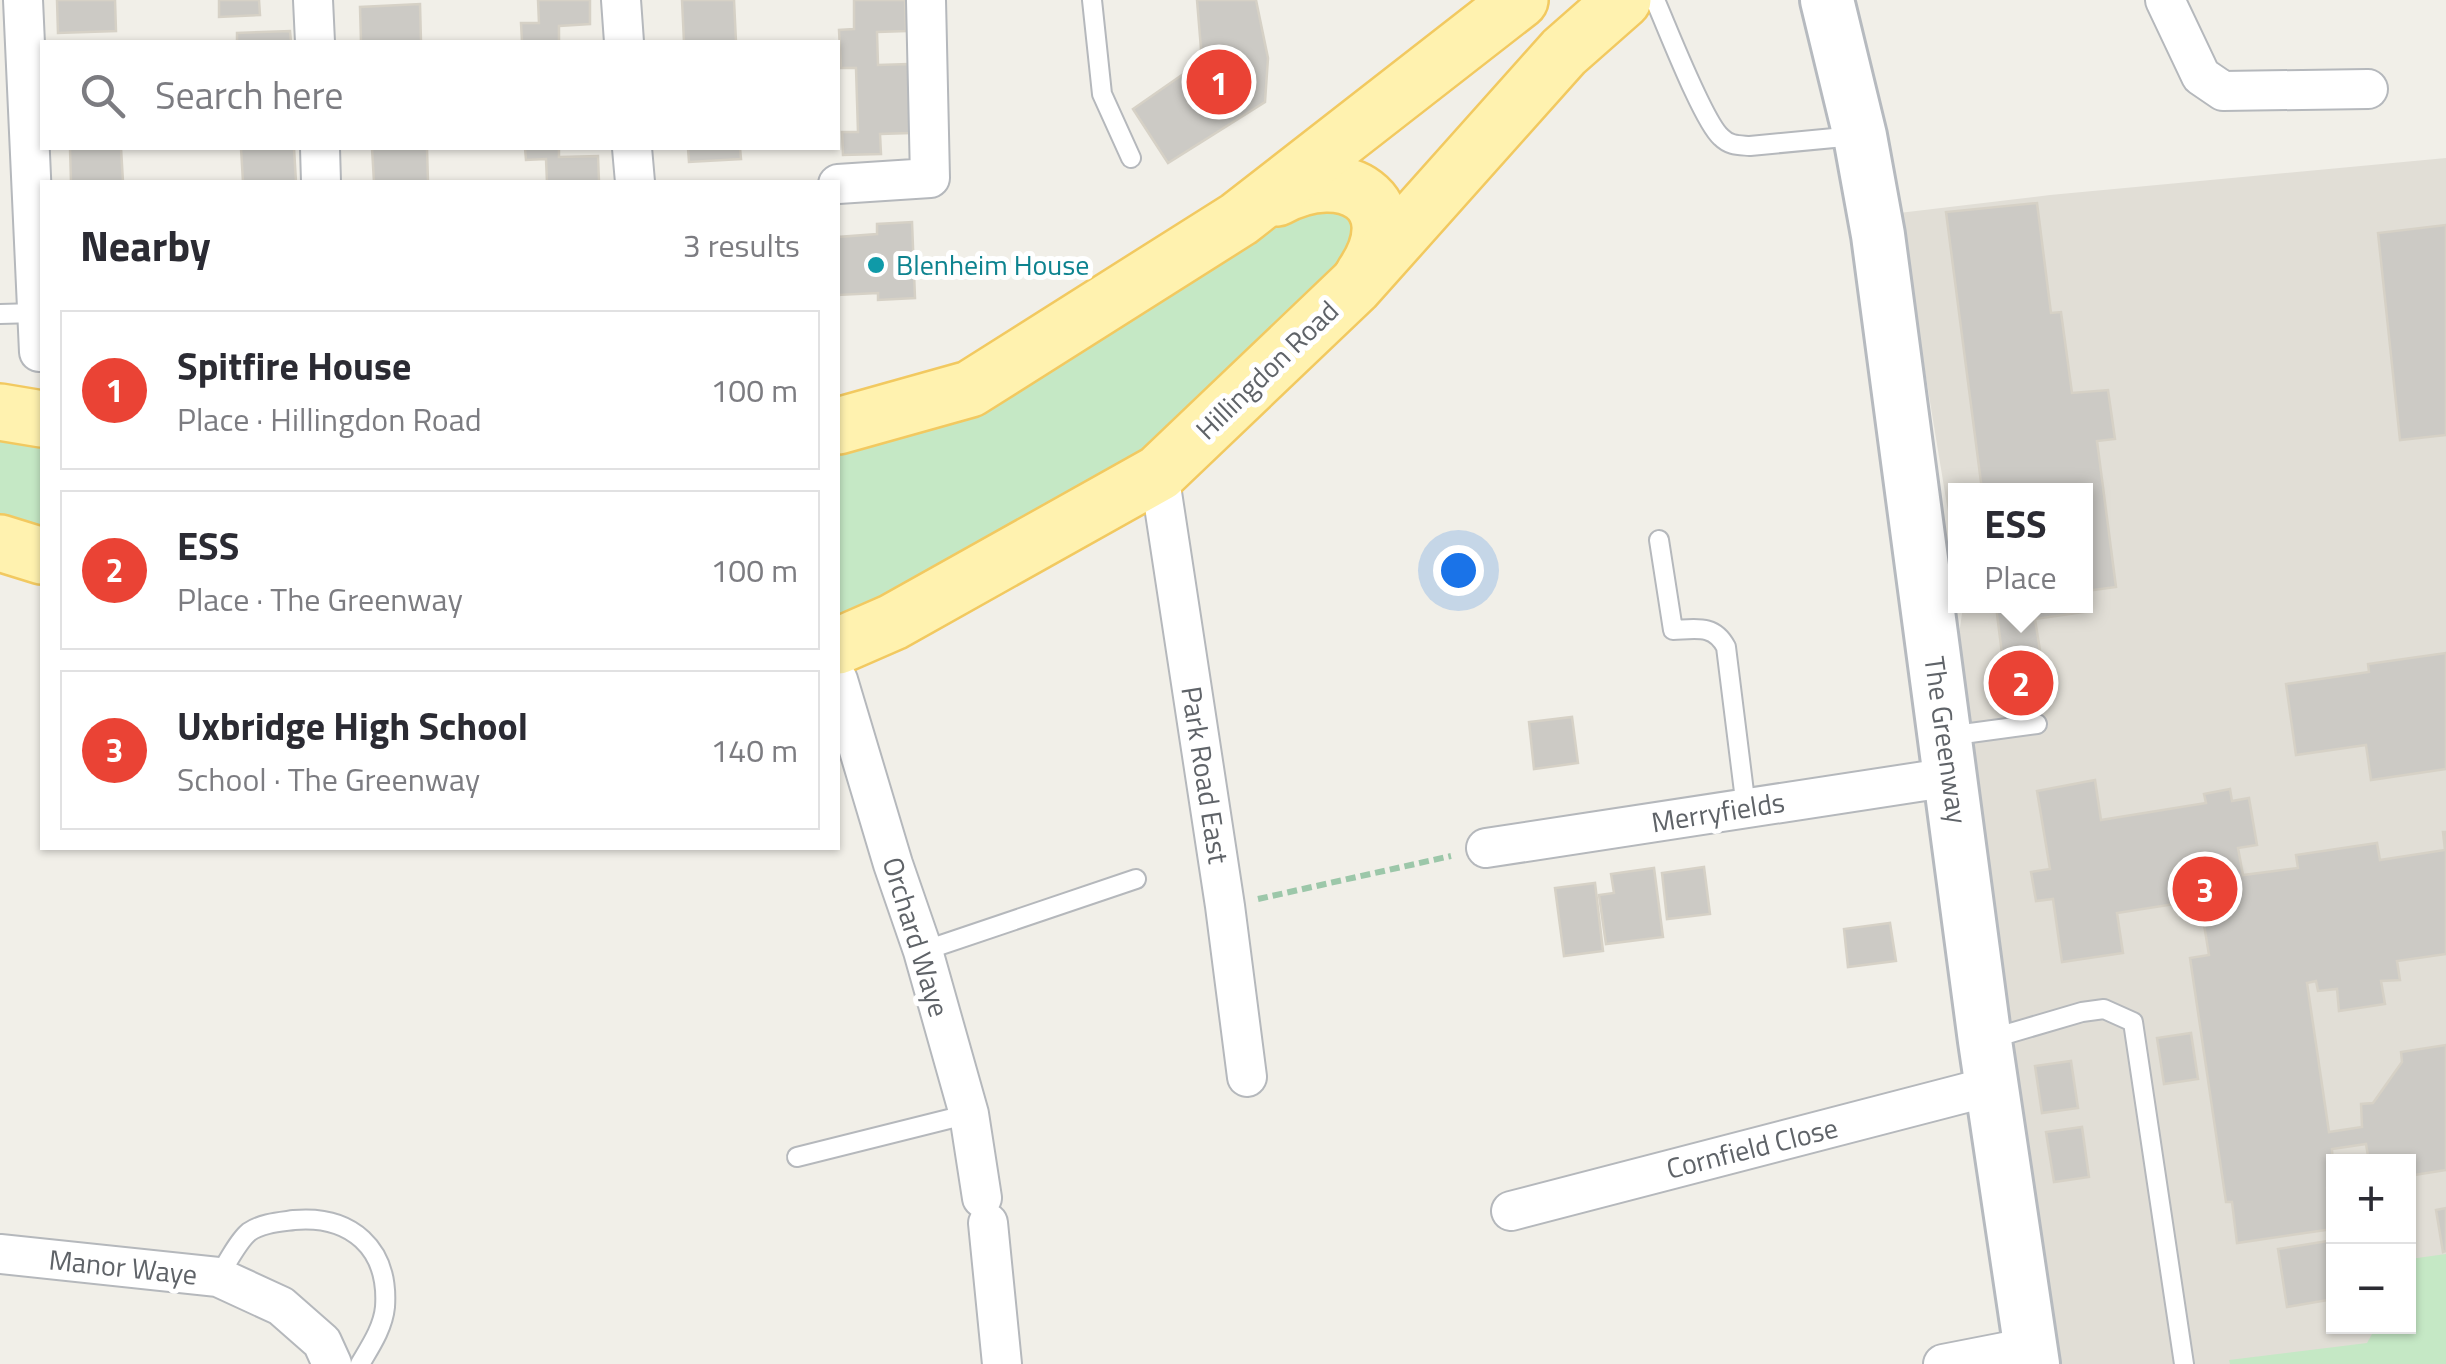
<!DOCTYPE html>
<html lang="en">
<head>
<meta charset="utf-8">
<style>
	:root { --surface:#fff; --page:#f2f2f3; --text:#2b2b33; --muted:#7c7c81; --line:#e1e1e2; --accent:#ea4335 }
	body { margin:0; font-family:"Titillium Web",sans-serif; background:var(--page); color:var(--text) }
	.controls { position:absolute; right:30px; bottom:30px; display:grid; overflow:hidden; border-radius:0px; box-shadow:0 2px 8px #0004 }
	.controls button { width:90px; height:90px; display:grid; place-items:center; padding:0; border:0; border-bottom:2px solid var(--line); background:var(--surface); color:var(--text); font:50px sans-serif }
	.you { position:absolute; left:1458px; top:570px; width:35px; height:35px; margin:-25px; border:8px solid #fff; border-radius:50%; background:#1a73e8; box-shadow:0 0 0 15px #1a73e833 }
	.badge { display:grid; place-items:center; width:65px; height:65px; border-radius:50%; background:var(--accent); color:#fff; font-size:32px; font-weight:700 }
	.pin { position:absolute; translate:-50% -50%; border:5px solid #fff; box-shadow:0 2px 10px #0006 }
	.popup { position:absolute; left:1948px; top:483px; width:145px; height:130px; box-sizing:border-box; display:grid; place-content:center; border-radius:0px; background:var(--surface); filter:drop-shadow(0 2px 8px #0005); font-size:32px; white-space:nowrap; color:var(--muted) }
	.popup b { font-size:38px; color:var(--text) }
	.popup::after { content:''; position:absolute; left:50%; top:100%; margin-left:-20px; border:20px solid transparent; border-top-color:var(--surface) }
	.list { margin:0; padding:0; list-style:none }
	h2 { display:flex; justify-content:space-between; align-items:center; height:130px; margin:0; padding:0 40px; font-size:42px }
	h2 small { font-size:32px; font-weight:400; color:var(--muted) }
	.list li { display:grid; grid-template-columns:65px 1fr auto; gap:30px; align-items:center; box-sizing:border-box; height:160px; margin:0 20px 20px; padding:0 20px; border:2px solid var(--line); border-radius:0px }
	.list b { display:block; font-size:38px; white-space:nowrap }
	.list p { margin:0; font-size:32px; white-space:nowrap; color:var(--muted) }
	.list em { font-size:32px; font-style:normal; color:var(--muted) }
	.icon { flex:none; width:55px; height:55px; fill:none; stroke:currentColor; stroke-width:2; stroke-linecap:round; stroke-linejoin:round }
	.map { position:relative; flex:none; width:2446px; height:1364px; overflow:hidden }
	.search { position:absolute; background:var(--surface); box-shadow:0 2px 8px #0004; left:40px; top:40px; width:800px; height:110px; display:flex; align-items:center; gap:25px; box-sizing:border-box; padding:0 35px; border-radius:0px; color:var(--muted); font-size:38px }
	.panel { position:absolute; background:var(--surface); box-shadow:0 2px 8px #0004; left:40px; top:180px; width:800px; height:670px; border-radius:0px }
	.map>svg:first-child { display:block }
	.education { fill:#e1ded6; fill-rule:evenodd }
	.green { fill:#c5e8c5 }
	.building { fill:#cccac5; stroke:#d6d1c6; stroke-width:2.5 }
	.lines { fill:none; stroke-linecap:round; stroke-linejoin:round }
	.lane-casing { stroke:#b5b8bc; stroke-width:22 }
	.street-casing { stroke:#b5b8bc; stroke-width:42 }
	.secondary-casing { stroke:#b6babf; stroke-width:58 }
	.primary-casing { stroke:#f2c960; stroke-width:60 }
	.path { stroke:#9cc7a9; stroke-width:6; stroke-dasharray:10 5; stroke-linecap:butt }
	.lane { stroke:#fff; stroke-width:18 }
	.street { stroke:#fff; stroke-width:38 }
	.secondary { stroke:#fff; stroke-width:52 }
	.primary { stroke:#fff2af; stroke-width:55 }
	.culture-dot { fill:#0f9aa8; stroke:#fff; stroke-width:4 }
	.labels { text-anchor:middle; stroke-width:10; stroke-linejoin:round; paint-order:stroke }
	.culture-label { font-size:28px; fill:#0d838f; stroke:#fff; text-anchor:start }
	.street-label { font-size:28px; fill:#5f6368; stroke:#fff }
</style>
</head>
<body>
<div class="map">
<svg width="2446" height="1364" viewBox="0 0 2446 1364">
	<rect width="100%" height="100%" fill="#f1efe8"/>
	<path class="education" d="M 2446,158 L 2446,1364 L 2037,1364 L 1945,736 L 1963,606 L 2086,606 L 2086,490 L 1956,490 L 1956,560 L 1899,213 L 2050,195 ZM 2334,1162 L 2408,1162 L 2408,1326 L 2334,1326 Z"/>
	<g class="green">
		<polygon points="1318,183 1382,235 1159,473 838,646 838,427"/>
		<polygon points="0,412 42,419 42,556 0,543"/>
		<polygon points="2446,1254 2446,1364 2230,1364 2229,1360 2367,1343 2376,1327 2408,1326 2410,1259"/>
	</g>
	<g class="building">
		<polygon points="57,0 115,0 116,31 58,33"/>
		<polygon points="219,0 259,0 260,15 219,17"/>
		<polygon points="538,0 590,0 590,24 559,26 559,42 522,42 521,23 539,23"/>
		<polygon points="682,0 734,0 736,42 684,42"/>
		<polygon points="854,0 905,0 906,31 877,32 878,65 908,64 910,133 880,134 881,154 843,155 842,132 858,132 856,68 841,68 839,30 854,29"/>
		<polygon points="1197,0 1256,0 1268,58 1265,102 1168,163 1133,109 1202,61"/>
		<polygon points="420,4 421,42 361,42 360,7"/>
		<polygon points="290,31 291,42 237,42 237,33"/>
		<polygon points="70,148 121,148 123,182 71,182"/>
		<polygon points="241,148 294,148 296,182 243,182"/>
		<polygon points="372,148 427,148 428,182 374,182"/>
		<polygon points="525,148 559,148 559,157 598,156 599,182 547,182 546,159 526,160"/>
		<polygon points="688,148 740,148 741,159 689,162"/>
		<polygon points="2037,203 2051,313 2061,312 2072,393 2108,390 2115,439 2097,441 2116,587 2086,591 2086,490 1982,490 1946,212"/>
		<polygon points="912,222 915,298 878,300 878,293 838,295 838,237 877,234 877,224"/>
		<polygon points="2446,225 2446,435 2400,440 2378,233"/>
		<polygon points="1996,606 2083,606 2084,612 2035,619 2041,657 2003,662"/>
		<polygon points="2446,653 2446,769 2371,780 2366,745 2296,755 2286,684 2369,672 2368,664"/>
		<polygon points="2031,669 2035,694 2010,698 2006,672"/>
		<polygon points="1572,717 1578,763 1534,769 1529,722"/>
		<polygon points="2095,780 2101,820 2206,803 2204,794 2230,789 2232,801 2249,798 2257,845 2238,848 2243,875 2298,868 2296,855 2377,843 2380,860 2445,850 2443,832 2446,832 2446,954 2397,961 2400,980 2381,981 2385,1004 2339,1011 2337,989 2318,991 2316,981 2307,983 2329,1132 2362,1127 2361,1104 2373,1103 2402,1062 2401,1052 2446,1045 2446,1170 2408,1176 2408,1162 2369,1162 2366,1144 2332,1149 2334,1187 2327,1188 2333,1229 2237,1243 2232,1202 2226,1202 2190,958 2209,955 2200,900 2117,913 2123,953 2062,962 2053,899 2036,901 2031,872 2050,869 2037,791"/>
		<polygon points="1704,867 1710,914 1667,919 1662,873"/>
		<polygon points="1654,868 1663,937 1606,944 1599,895 1614,893 1611,874"/>
		<polygon points="1595,883 1603,951 1564,956 1555,888"/>
		<polygon points="1890,923 1896,961 1848,967 1844,929"/>
		<polygon points="2191,1033 2198,1079 2164,1084 2157,1038"/>
		<polygon points="2071,1061 2078,1108 2042,1113 2035,1066"/>
		<polygon points="2082,1127 2089,1177 2054,1182 2046,1132"/>
		<polygon points="2446,1208 2446,1251 2443,1252 2436,1210"/>
		<polygon points="2334,1240 2334,1299 2287,1307 2278,1249"/>
	</g>
	<g class="lines">
		<g class="lane-casing">
			<g id="lane">
				<polyline points="1092,0 1102,94 1131,158"/>
				<path d="M 1655,0 C 1667,27 1703,121 1721,137 C 1730,146 1738,145 1750,146 L 1855,136"/>
				<polyline points="0,314 36,313"/>
				<path d="M 1659,540 L 1673,630 C 1696,629 1714,624 1726,647 L 1746,808"/>
				<polyline points="1948,736 2037,724"/>
				<polyline points="923,951 1136,879"/>
				<polyline points="1990,1039 2082,1012 2104,1009 2133,1022 2184,1364"/>
				<polyline points="797,1157 969,1114"/>
				<path d="M 218,1277 C 227,1264 237,1242 249,1232 C 262,1223 280,1222 294,1220 C 351,1215 389,1248 385,1307 C 383,1328 370,1347 360,1364"/>
			</g>
		</g>
		<g class="street-casing">
			<g id="street">
				<polyline points="23,0 39,352"/>
				<polyline points="313,0 315,42"/>
				<polyline points="621,0 624,42"/>
				<polyline points="2165,0 2201,76 2223,91 2368,89"/>
				<polyline points="320,148 321,182"/>
				<polyline points="632,148 635,182"/>
				<polyline points="838,184 930,178 926,0"/>
				<polyline points="1159,473 1225,906 1247,1077"/>
				<polyline points="838,680 893,864 923,951 969,1114 982,1198"/>
				<polyline points="1486,848 1951,777"/>
				<polyline points="1511,1211 1992,1086"/>
				<polyline points="988,1223 1002,1364"/>
				<polyline points="0,1254 218,1277 281,1306 322,1342 332,1364"/>
				<polyline points="1943,1364 2030,1347"/>
			</g>
		</g>
		<g class="secondary-casing">
			<polyline id="secondary" points="1827,0 1860,136 1878,235 1985,1041 2033,1364"/>
		</g>
		<g class="primary-casing">
			<g id="primary">
				<path d="M 1277,198 C 1344,161 1413,201 1363,275"/>
				<polyline points="0,412 42,419"/>
				<polyline points="838,426 970,389 1239,219 1520,0"/>
				<polyline points="0,543 42,556"/>
				<polyline points="838,646 893,622 1159,473 1355,286 1564,52 1623,0"/>
			</g>
		</g>
		<polyline class="path" points="1258,899 1451,856"/>
		<use href="#lane" class="lane"/>
		<use href="#street" class="street"/>
		<use href="#secondary" class="secondary"/>
		<use href="#primary" class="primary"/>
	</g>
	<circle class="culture-dot" cx="876" cy="265" r="10"/>
	<g class="labels">
		<g class="culture-label">
			<text x="896" y="275">Blenheim House</text>
		</g>
		<g class="street-label">
			<text transform="translate(1267 370) rotate(-44)" y="10">Hillingdon Road</text>
			<text transform="translate(1946 740) rotate(82)" y="10">The Greenway</text>
			<text transform="translate(1205 775) rotate(81)" y="10">Park Road East</text>
			<text transform="translate(1718 812) rotate(-9)" y="10">Merryfields</text>
			<text transform="translate(916 937) rotate(73)" y="10">Orchard Waye</text>
			<text transform="translate(1752 1148) rotate(-14)" y="10">Cornfield Close</text>
			<text transform="translate(123 1267) rotate(6)" y="10">Manor Waye</text>
		</g>
	</g>
</svg>
<div class="controls">
<button>+</button>
<button>−</button>
</div>
<div class="you"></div>
<div class="pin badge" style="left:1219px;top:82px">1</div>
<div class="pin badge" style="left:2021px;top:683px">2</div>
<div class="popup"><b>ESS</b>Place</div>
<div class="pin badge" style="left:2205px;top:889px">3</div>
<div class="search"><svg class="icon" aria-label="search" viewBox="0 0 24 24"><circle cx="10" cy="10" r="6"/><path d="M15 15l6 6"/></svg>Search here</div>
<section class="panel">
<h2>Nearby<small>3 results</small></h2>
<ul class="list">
<li><span class="badge">1</span><div><b>Spitfire House</b><p>Place · Hillingdon Road</p></div><em>100 m</em></li>
<li><span class="badge">2</span><div><b>ESS</b><p>Place · The Greenway</p></div><em>100 m</em></li>
<li><span class="badge">3</span><div><b>Uxbridge High School</b><p>School · The Greenway</p></div><em>140 m</em></li>
</ul>
</section>
</div>
</body>
</html>
